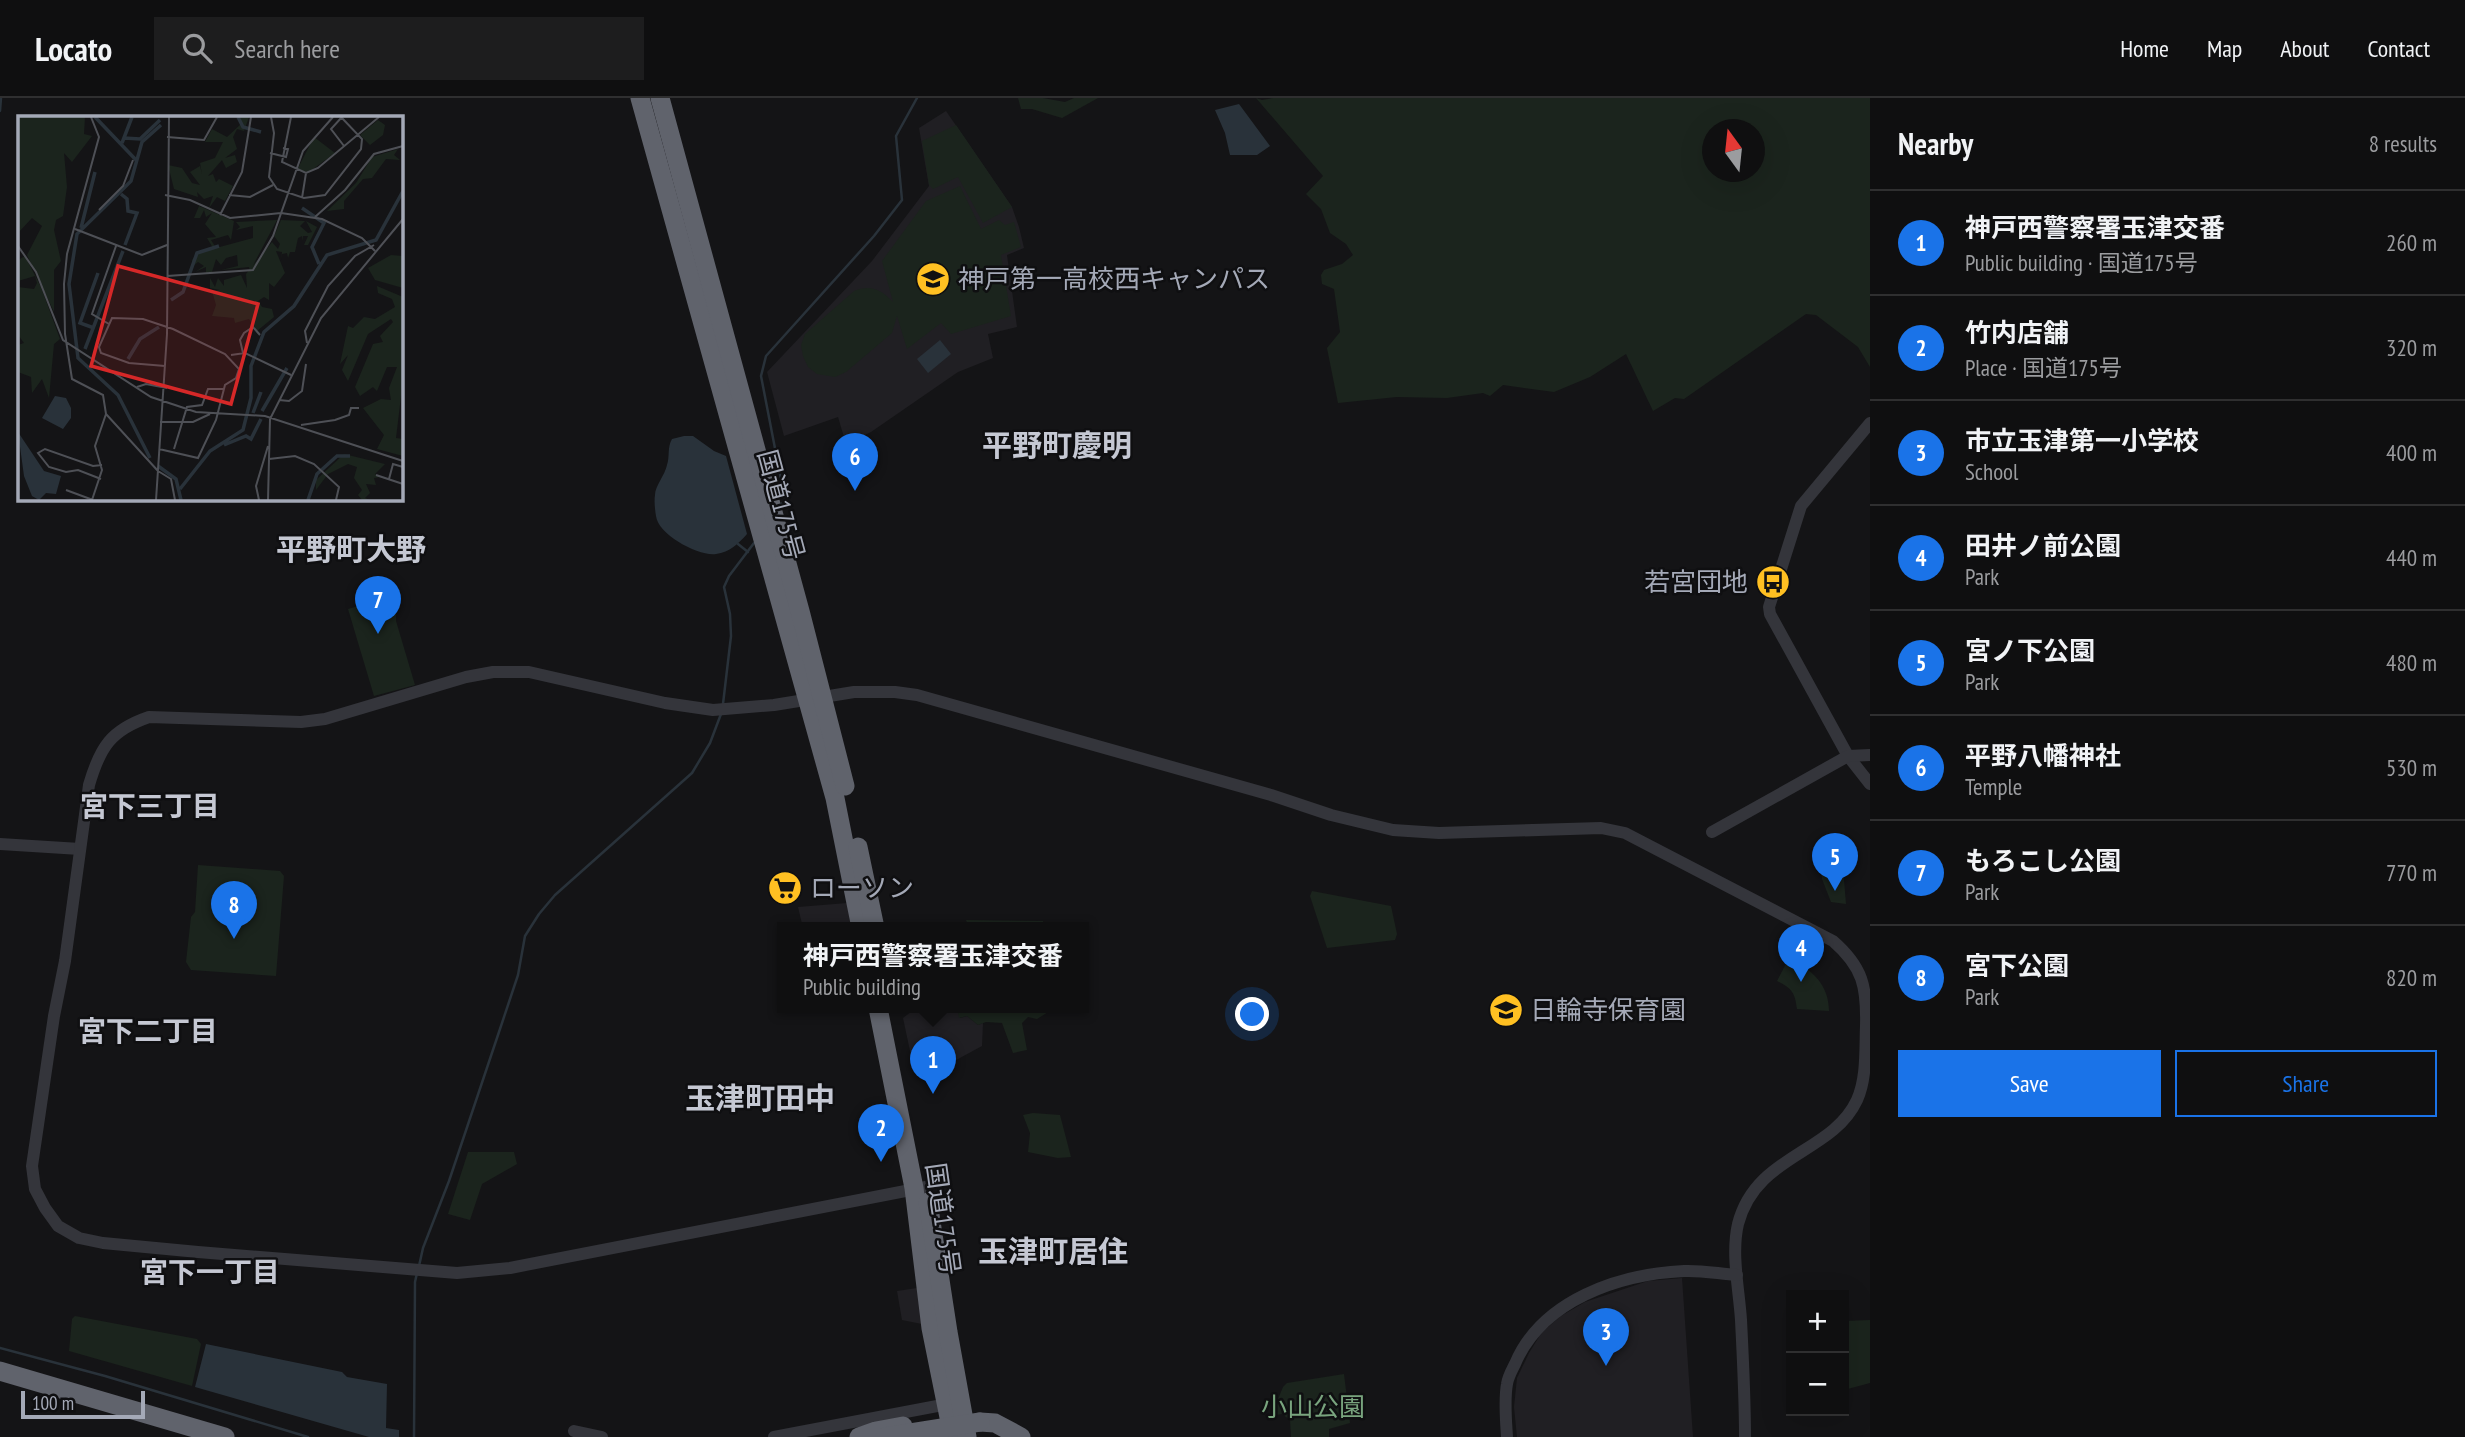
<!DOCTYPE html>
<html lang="en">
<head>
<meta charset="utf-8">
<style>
	:root { --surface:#0f0f10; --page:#1d1d1e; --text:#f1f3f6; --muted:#9b9c9f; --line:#2f2f30; --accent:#1a73e8 }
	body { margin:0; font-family:"PT Sans Narrow","Noto Sans JP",sans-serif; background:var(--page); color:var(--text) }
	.controls { position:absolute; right:21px; bottom:21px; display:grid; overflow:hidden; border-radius:0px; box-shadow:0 7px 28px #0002 }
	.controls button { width:63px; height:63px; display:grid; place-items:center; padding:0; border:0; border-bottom:2px solid var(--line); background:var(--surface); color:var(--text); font:35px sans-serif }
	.compass { position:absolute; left:1702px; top:21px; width:63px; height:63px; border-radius:50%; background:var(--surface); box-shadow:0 7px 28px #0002; rotate:345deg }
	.scale { position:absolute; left:21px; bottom:18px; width:124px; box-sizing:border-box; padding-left:7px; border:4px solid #a4a9b7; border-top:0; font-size:19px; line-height:24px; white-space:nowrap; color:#a4a9b7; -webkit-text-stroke:5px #0f0f11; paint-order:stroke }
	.you { position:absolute; left:1253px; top:917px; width:24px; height:24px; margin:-18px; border:5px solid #fff; border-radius:50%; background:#1a73e8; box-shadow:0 0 0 10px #1a73e833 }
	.badge { display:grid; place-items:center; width:46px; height:46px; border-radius:50%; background:var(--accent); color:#fff; font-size:23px; font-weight:700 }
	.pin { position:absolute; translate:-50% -58px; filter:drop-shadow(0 2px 4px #0008) }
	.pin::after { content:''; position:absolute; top:37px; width:24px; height:21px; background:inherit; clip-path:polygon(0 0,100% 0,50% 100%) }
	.popup { position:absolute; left:777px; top:824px; width:312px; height:91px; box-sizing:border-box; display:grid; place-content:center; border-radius:0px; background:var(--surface); filter:drop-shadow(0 2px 5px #0005); font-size:23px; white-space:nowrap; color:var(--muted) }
	.popup b { font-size:26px; color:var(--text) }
	.popup::after { content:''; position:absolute; left:50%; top:100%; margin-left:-14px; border:14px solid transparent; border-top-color:var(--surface) }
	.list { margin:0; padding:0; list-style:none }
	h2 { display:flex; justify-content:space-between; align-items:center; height:91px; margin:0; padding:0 28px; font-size:30px }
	h2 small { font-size:23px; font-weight:400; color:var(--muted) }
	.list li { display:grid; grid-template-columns:46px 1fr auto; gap:21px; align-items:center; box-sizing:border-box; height:105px; padding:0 28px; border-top:2px solid var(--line) }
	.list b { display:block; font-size:26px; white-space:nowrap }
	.list p { margin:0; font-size:23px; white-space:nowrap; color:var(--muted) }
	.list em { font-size:23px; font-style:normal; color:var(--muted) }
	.actions { display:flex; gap:14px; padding:21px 28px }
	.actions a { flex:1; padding:16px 0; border:2px solid var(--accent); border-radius:0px; text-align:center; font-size:24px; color:var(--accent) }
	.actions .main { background:var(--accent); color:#fff }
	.icon { flex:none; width:38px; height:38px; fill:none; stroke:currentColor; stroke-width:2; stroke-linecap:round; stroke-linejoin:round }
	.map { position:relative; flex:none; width:1870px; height:1339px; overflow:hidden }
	header { display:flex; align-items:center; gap:42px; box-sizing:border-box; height:98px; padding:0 35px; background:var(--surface); border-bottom:2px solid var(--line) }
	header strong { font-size:33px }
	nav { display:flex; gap:38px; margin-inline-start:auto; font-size:24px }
	.search { width:490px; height:63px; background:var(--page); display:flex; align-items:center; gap:18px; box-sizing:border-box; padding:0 24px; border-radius:0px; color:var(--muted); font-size:26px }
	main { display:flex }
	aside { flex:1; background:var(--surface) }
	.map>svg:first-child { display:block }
	.built { fill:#201f23 }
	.green { fill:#1b241d; fill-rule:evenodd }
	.water { fill:#29323a }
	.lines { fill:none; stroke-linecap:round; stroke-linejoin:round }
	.stream { stroke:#29323a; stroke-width:2.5 }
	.minor { stroke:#34353b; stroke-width:12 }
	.highway { stroke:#60636c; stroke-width:19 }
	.highway-bridge { stroke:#60636c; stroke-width:19 }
	.labels { text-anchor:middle; stroke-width:5; stroke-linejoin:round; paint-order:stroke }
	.poi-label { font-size:26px; fill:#a4a9b7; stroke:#0f0f11; text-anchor:start }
	.street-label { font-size:26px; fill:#a4a9b7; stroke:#0f0f11 }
	.park-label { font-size:26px; fill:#79a47e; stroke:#0f0f11 }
	.neighbourhood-label { font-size:28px; font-weight:bold; fill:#c5c8d3; stroke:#0f0f11 }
	.quarter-label { font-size:30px; font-weight:bold; fill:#c5c8d3; stroke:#0f0f11 }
	.inset-river { fill:none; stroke:#29323a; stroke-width:3.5 }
	.inset-road { fill:none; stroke:#4e5056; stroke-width:2 }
	.view { fill:#d62828; fill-opacity:0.15; stroke:#d62828; stroke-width:3.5 }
	.inset-edge { fill:none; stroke:#a4a9b7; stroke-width:3.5 }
</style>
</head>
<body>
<header>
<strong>Locato</strong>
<div class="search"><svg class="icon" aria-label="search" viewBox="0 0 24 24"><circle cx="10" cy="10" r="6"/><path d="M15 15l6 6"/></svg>Search here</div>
<nav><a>Home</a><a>Map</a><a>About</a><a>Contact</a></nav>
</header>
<main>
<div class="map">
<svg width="1870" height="1339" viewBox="0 0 1870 1339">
	<rect width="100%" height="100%" fill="#141416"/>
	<g class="built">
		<polygon points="946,13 1012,109 1019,129 1024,150 1007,157 1017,229 988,236 993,260 958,274 871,334 846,346 838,319 784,338 767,274 872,163 929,88 919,30"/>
		<polygon points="847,805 851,830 803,830 798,809"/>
		<polygon points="916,910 957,910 960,920 967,918 978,927 983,925 982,948 934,974 928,964 913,967 903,920"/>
		<polygon points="1682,1180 1693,1339 1517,1339 1514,1309 1517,1280 1529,1255 1542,1234 1561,1218 1585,1204 1648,1183"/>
		<polygon points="917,1190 922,1226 902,1222 897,1193"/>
	</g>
	<g class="green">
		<polygon points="1018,0 1043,0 1065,4 1074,0 1098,0 1062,20 1032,11 1021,11"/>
		<path d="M 1256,0 L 1262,2 L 1273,0 L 1870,0 L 1870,269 L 1858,249 L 1816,217 L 1806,216 L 1684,301 L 1675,300 L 1653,313 L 1626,256 L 1590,279 L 1554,294 L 1503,287 L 1490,298 L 1483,295 L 1447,300 L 1397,299 L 1338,305 L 1327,250 L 1340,234 L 1334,191 L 1322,186 L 1321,177 L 1324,172 L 1342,166 L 1353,157 L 1346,146 L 1330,135 L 1321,111 L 1306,96 L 1323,78 ZM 1713,32 L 1755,32 L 1755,74 L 1713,74 Z"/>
		<polygon points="956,27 1012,109 983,125 958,79 933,91 929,87 922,43"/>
		<path d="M 960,88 L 981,131 L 999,122 L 1005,127 L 1014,124 L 1021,149 L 1001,157 L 1011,218 L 951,236 L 941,225 L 907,251 L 897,218 L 892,235 L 846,274 L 835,279 L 817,276 L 808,269 L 803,258 L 801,247 L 805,236 L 854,193 C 870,186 882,192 893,204 L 882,163 L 926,103 Z"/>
		<polygon points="396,497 396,523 415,587 374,598 348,511"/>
		<polygon points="1842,758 1846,806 1831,804 1822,781 1820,760"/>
		<polygon points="198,767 280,773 284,778 276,878 191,872 186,864 191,819 195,814"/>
		<polygon points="1312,793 1391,808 1397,836 1395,842 1327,850 1310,798"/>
		<polygon points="966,822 1043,823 1043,830 969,830"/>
		<path d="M 1789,860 C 1811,871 1829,886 1829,913 L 1797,911 C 1795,895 1792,890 1777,883 Z"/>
		<polygon points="957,910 1053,910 1053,911 1037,921 1028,919 1022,925 1027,952 1013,955 1002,925 986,924 978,927 967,918 959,920"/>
		<polygon points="1033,1015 1060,1017 1071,1059 1058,1060 1028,1054 1030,1035 1023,1017"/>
		<polygon points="468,1054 514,1054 517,1066 482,1086 470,1122 448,1116"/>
		<polygon points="75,1218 197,1241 201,1246 192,1288 69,1253 72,1221"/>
		<polygon points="1870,1222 1870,1285 1844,1292 1844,1223"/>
		<polygon points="1344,1276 1350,1325 1329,1331 1329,1339 1291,1339 1290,1322 1282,1316 1276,1317 1273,1313 1283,1289 1287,1285"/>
	</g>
	<g class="water">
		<polygon points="1239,6 1270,48 1257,57 1230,57 1225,35 1215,12"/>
		<polygon points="940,242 951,256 928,275 917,261"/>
		<path d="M 684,338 L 693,338 L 714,353 L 726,358 L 747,436 C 738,446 730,454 716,456 C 700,459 658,437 656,418 C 655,412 654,403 655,397 C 655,388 665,377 667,367 C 670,358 667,350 672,341 Z"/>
		<polygon points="206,1246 342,1274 347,1279 387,1286 386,1330 399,1332 399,1339 369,1339 195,1289"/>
	</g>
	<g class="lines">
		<g class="stream">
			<polyline points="0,13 1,0"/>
			<polyline points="780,408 785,402 761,278 766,258 874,138 902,102 896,38 917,0"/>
			<polyline points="738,446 748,454"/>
			<polyline points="723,606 731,538 730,516 724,489 729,478 754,445"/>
			<polyline points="419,1168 423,1150 449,1083 501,928 518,877 525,838 539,816 555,797 692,675 710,645 721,616"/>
			<polyline points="0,1250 105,1278 308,1339"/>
			<polyline points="414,1339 415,1184 417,1175"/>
		</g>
		<g class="minor">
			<polyline points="1870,325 1801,408 1769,509 1770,516 1848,658 1870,686"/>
			<polyline points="1712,734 1848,658 1870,657"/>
			<polyline points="0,746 80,751"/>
			<path d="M 926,1089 L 510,1170 L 457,1175 L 198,1154 L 103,1145 L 79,1140 L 58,1128 L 45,1110 L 35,1091 L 32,1068 L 54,918 L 65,863 L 89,687 C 100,649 111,632 149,619 L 301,624 L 325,621 L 466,579 L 493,574 L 529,574 L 665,605 L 713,612 L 774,607 L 854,594 L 895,594 L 917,597 L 1271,697 L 1331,717 L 1393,732 L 1439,735 L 1601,730 L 1625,735 L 1833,843 C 1863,869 1867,889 1866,928 C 1865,951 1867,980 1857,1002 C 1832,1056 1756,1056 1738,1126 C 1731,1156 1739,1191 1741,1222 C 1743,1261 1745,1300 1745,1339"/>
			<polyline points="574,1333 602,1339"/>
			<polyline points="774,1339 953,1305"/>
			<path d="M 1507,1339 C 1506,1322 1504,1302 1507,1286 C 1508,1279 1512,1272 1515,1266 C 1542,1202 1619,1176 1684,1173 C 1701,1172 1720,1176 1737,1177"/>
		</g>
		<g class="highway">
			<polyline points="640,0 835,700 861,830"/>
			<polyline points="660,0 800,513 845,688"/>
			<polyline points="858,749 875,830"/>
			<polyline points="878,910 914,1090 931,1230 953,1339"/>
			<polyline points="928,1104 948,1234 967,1339"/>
			<polyline points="0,1273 225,1339"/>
			<polyline points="980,1324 995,1325 1021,1339"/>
			<polyline points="859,1339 876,1333 903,1328"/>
		</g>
		<polyline class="highway-bridge" points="885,1339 980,1324"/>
	</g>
	<defs>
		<g id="school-disc" transform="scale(1.75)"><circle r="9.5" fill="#ffc022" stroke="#0f0f11"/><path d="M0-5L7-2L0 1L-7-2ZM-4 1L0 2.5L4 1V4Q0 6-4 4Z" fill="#111"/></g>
		<g id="bus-disc" transform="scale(1.75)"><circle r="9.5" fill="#ffc022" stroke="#0f0f11"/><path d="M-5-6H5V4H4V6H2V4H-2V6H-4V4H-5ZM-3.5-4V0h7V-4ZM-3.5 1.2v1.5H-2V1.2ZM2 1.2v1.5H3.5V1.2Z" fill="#111"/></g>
		<g id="supermarket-disc" transform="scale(1.75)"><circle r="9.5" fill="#ffc022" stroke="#0f0f11"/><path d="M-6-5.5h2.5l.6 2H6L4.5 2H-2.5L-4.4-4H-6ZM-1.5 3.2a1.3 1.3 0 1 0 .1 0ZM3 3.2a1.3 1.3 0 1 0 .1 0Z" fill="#111"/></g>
	</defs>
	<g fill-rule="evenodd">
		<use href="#school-disc" x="933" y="181"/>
		<use href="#bus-disc" x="1773" y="484"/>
		<use href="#supermarket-disc" x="785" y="790"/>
		<use href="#school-disc" x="1506" y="912"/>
	</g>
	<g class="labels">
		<g class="poi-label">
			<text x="958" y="190">神戸第一高校西キャンパス</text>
			<text x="1748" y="493" text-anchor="end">若宮団地</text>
			<text x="810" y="799">ローソン</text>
			<text x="1530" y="921">日輪寺保育園</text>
		</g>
		<g class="street-label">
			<text transform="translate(781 407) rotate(75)" y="9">国道175号</text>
			<text transform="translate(943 1121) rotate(82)" y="9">国道175号</text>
		</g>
		<g class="park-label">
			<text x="1313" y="1318">小山公園</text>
		</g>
		<g class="neighbourhood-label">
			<text x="150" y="718">宮下三丁目</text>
			<text x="148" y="943">宮下二丁目</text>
			<text x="210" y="1184">宮下一丁目</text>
		</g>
		<g class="quarter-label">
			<text x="1057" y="358">平野町慶明</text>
			<text x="351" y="462">平野町大野</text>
			<text x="760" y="1011">玉津町田中</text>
			<text x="1053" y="1164">玉津町居住</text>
		</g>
	</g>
	<g transform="translate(18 18)">
		<rect width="385" height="385" fill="#141416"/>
		<path d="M 0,1 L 67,1 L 66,18 L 74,20 L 54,46 L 46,37 L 49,71 L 45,100 L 38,104 L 36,114 L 43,145 L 36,154 L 36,196 L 9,139 L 24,110 L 14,102 L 0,117 ZM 220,1 L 231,1 L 226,15 L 219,13 L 215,21 L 219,33 L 207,42 L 217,39 L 219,46 L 208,52 L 204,44 L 190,60 L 195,58 L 198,66 L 201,63 L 215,70 L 207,85 L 199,81 L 191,92 L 195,80 L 186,83 L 179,76 L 180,81 L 156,73 L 150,49 L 164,52 L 174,67 L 182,69 L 172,56 L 182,50 L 184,58 L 182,47 L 197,42 L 205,26 L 187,26 L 194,13 L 209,21 L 223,8 ZM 360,4 L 367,9 L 365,19 L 352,29 L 342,19 ZM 296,21 L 317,37 L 291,56 L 279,54 ZM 380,33 L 376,39 L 382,44 L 368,43 L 354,62 L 345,63 L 326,85 L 326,93 L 309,95 L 338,67 L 354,41 ZM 181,90 L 216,105 L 213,124 L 210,119 L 193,124 L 198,132 L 235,122 L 235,110 L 218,114 L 222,111 L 218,106 L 259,104 L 232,155 L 231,151 L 203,154 L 220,150 L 219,139 L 208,142 L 203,149 L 198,143 L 194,156 L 188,157 L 188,151 L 177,156 L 186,150 L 180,146 L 174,151 L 174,144 L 180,136 L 195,132 L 189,122 L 198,121 L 187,108 L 194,97 L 188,101 L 186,94 L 182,102 L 176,102 ZM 263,104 L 287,105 L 282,110 L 290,117 L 294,116 L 288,105 L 299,111 L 290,129 L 286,129 L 290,120 L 285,120 L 284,125 L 284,120 L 280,122 L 277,136 L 272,136 L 270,142 L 269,137 L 264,138 L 263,144 L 264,136 L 258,135 L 267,157 L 256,171 L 251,167 L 251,184 L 246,181 L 240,185 L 244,191 L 254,193 L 256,201 L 239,215 L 231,203 L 217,207 L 216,202 L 194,200 L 198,189 L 194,175 L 202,174 L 192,172 L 192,162 L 197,171 L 200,162 L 206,170 L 206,164 L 223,159 L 229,172 L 228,158 L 254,126 L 260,133 L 262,128 L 256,120 ZM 373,139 L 385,140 L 385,172 L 357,164 L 350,152 ZM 7,140 L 23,171 L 42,223 L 36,228 L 31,282 L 24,263 L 14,277 L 13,261 L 0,256 L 0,229 L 6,227 L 0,219 L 0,171 L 16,173 L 19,167 L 17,160 L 0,165 L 0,144 ZM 359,170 L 385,181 L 385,264 L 378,322 L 385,323 L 385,340 L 359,333 L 366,319 L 345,292 L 363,283 L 373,284 L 371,272 L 379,251 L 369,251 L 359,275 L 355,271 L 342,280 L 337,271 L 355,228 L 365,226 L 362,220 L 375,206 L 373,203 L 350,218 L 330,265 L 324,254 L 330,239 L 322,248 L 330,210 L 335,212 L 346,201 L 357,203 L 377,191 L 374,183 L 360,177 ZM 326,338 L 367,348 L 357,358 L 362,361 L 356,362 L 358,369 L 348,368 L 352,377 L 347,382 L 352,384 L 344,384 L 340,379 L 344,374 L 336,362 L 339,351 L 330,348 L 310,358 L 298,374 L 298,364 Z" fill="#1b241d"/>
		<path d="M 37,280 L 48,282 L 53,292 L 53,302 L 45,313 L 24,302 ZM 0,316 L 26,355 L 43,360 L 38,378 L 28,377 L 21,384 L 14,380 L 6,360 Z" fill="#29323a"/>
		<path class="inset-river" d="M 77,1 L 119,45M 220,1 L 225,11 L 243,16M 106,22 L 122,23 L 142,4M 104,27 L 114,1M 103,78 L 109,83 L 110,95 L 119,97 L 107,129M 284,92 L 306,107 L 294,131 L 301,148M 63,112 L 77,56M 153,184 L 165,176 L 179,137 L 201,130M 76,212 L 62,207 L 80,157M 67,233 L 105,135M 110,243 L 122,223 L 141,211M 244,295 L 269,252M 235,297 L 243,276M 206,329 L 228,320 L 233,323 L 243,303M 132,342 L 100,279 L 60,242 L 51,168 L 59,118 L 113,65 L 124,26 L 143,9M 140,350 L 158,363 L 163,384M 162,373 L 192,335 L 225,314 L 233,282 L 233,250 L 246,216 L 276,190 L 309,139 L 358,124 L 385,75M 290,384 L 299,358 L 319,340 L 332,340"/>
		<path class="inset-road" d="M 73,1 L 81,21 L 49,138 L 46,168 L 47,218 L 54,263 L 85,279 L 88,298 L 140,355M 253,1 L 256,17 L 251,61 L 259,73 L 286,82 L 307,79 L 343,33 L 344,23 L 323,1M 273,1 L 264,46 L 288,57 L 300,52 L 361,1M 324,1 L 313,13 L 326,30M 149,21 L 186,24 L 199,1M 252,37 L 268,41 L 270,33 L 265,32M 147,79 L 172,84 L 212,102 L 263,97M 211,79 L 232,81 L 255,69M 284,82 L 288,57M 81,94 L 105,70 L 115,44M 263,97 L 304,103 L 344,122 L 357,135M 202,99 L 224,56 L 233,1M 297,101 L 327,74 L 356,38 L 385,30M 57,113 L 124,139 L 149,129M 0,130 L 18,156 L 45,224 L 133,281 L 178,296 L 247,300 L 385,345M 149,160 L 235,154 L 255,120 L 285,35 L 315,1M 91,208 L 74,198 L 98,130M 289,227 L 287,215 L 310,170 L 337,140 L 356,129M 225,237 L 222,224 L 226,217 L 235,211 L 242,219M 213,239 L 227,237 L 273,259M 119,271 L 128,268 L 149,272M 261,284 L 271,285 L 284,275 L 288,248M 142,306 L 175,306 L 192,298M 283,309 L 317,304 L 331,299 L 333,292 L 341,292M 141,333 L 180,342 L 198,304 L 207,269 L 218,262 L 221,253 L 207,238 L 155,213 L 125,203 L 94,202 L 81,231 L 83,237 L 111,247 L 147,250M 156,333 L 169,291 L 184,289 L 190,273 L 206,273M 251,343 L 277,340 L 296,348 L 321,371 L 318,384M 140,355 L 153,363 L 157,384M 358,359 L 385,368M 83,363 L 60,354 L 48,356 L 31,351 L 20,337 L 27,333 L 75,350 L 84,349M 371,363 L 375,348 L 385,351M 48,374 L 75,384M 74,384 L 84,354 L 77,330 L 88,298M 138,384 L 149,218 L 151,1M 241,384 L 238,370 L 250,330M 250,384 L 252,303 L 303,202 L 385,103"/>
		<path class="view" d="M 100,150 L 240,188 L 213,288 L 73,250 Z"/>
		<rect width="385" height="385" class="inset-edge"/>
	</g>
</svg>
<div class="controls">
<button>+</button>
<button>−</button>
</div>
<svg class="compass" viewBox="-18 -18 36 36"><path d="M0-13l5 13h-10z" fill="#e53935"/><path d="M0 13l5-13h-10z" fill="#9b9c9f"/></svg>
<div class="scale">100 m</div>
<div class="you"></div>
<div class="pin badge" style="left:933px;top:996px">1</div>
<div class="popup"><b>神戸西警察署玉津交番</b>Public building</div>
<div class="pin badge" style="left:881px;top:1064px">2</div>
<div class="pin badge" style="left:1606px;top:1268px">3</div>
<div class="pin badge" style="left:1801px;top:884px">4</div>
<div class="pin badge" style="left:1835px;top:793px">5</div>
<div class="pin badge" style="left:855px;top:393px">6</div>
<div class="pin badge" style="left:378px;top:536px">7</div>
<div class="pin badge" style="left:234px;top:841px">8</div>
</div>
<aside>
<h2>Nearby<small>8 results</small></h2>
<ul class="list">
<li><span class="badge">1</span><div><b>神戸西警察署玉津交番</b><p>Public building · 国道175号</p></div><em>260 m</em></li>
<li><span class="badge">2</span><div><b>竹内店舗</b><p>Place · 国道175号</p></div><em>320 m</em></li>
<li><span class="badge">3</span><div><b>市立玉津第一小学校</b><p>School</p></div><em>400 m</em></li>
<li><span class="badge">4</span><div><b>田井ノ前公園</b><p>Park</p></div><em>440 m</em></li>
<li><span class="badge">5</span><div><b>宮ノ下公園</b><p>Park</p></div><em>480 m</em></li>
<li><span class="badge">6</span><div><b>平野八幡神社</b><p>Temple</p></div><em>530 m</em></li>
<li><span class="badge">7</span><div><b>もろこし公園</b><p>Park</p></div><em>770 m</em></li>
<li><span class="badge">8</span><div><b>宮下公園</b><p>Park</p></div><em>820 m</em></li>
</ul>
<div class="actions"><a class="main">Save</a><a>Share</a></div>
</aside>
</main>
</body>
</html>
